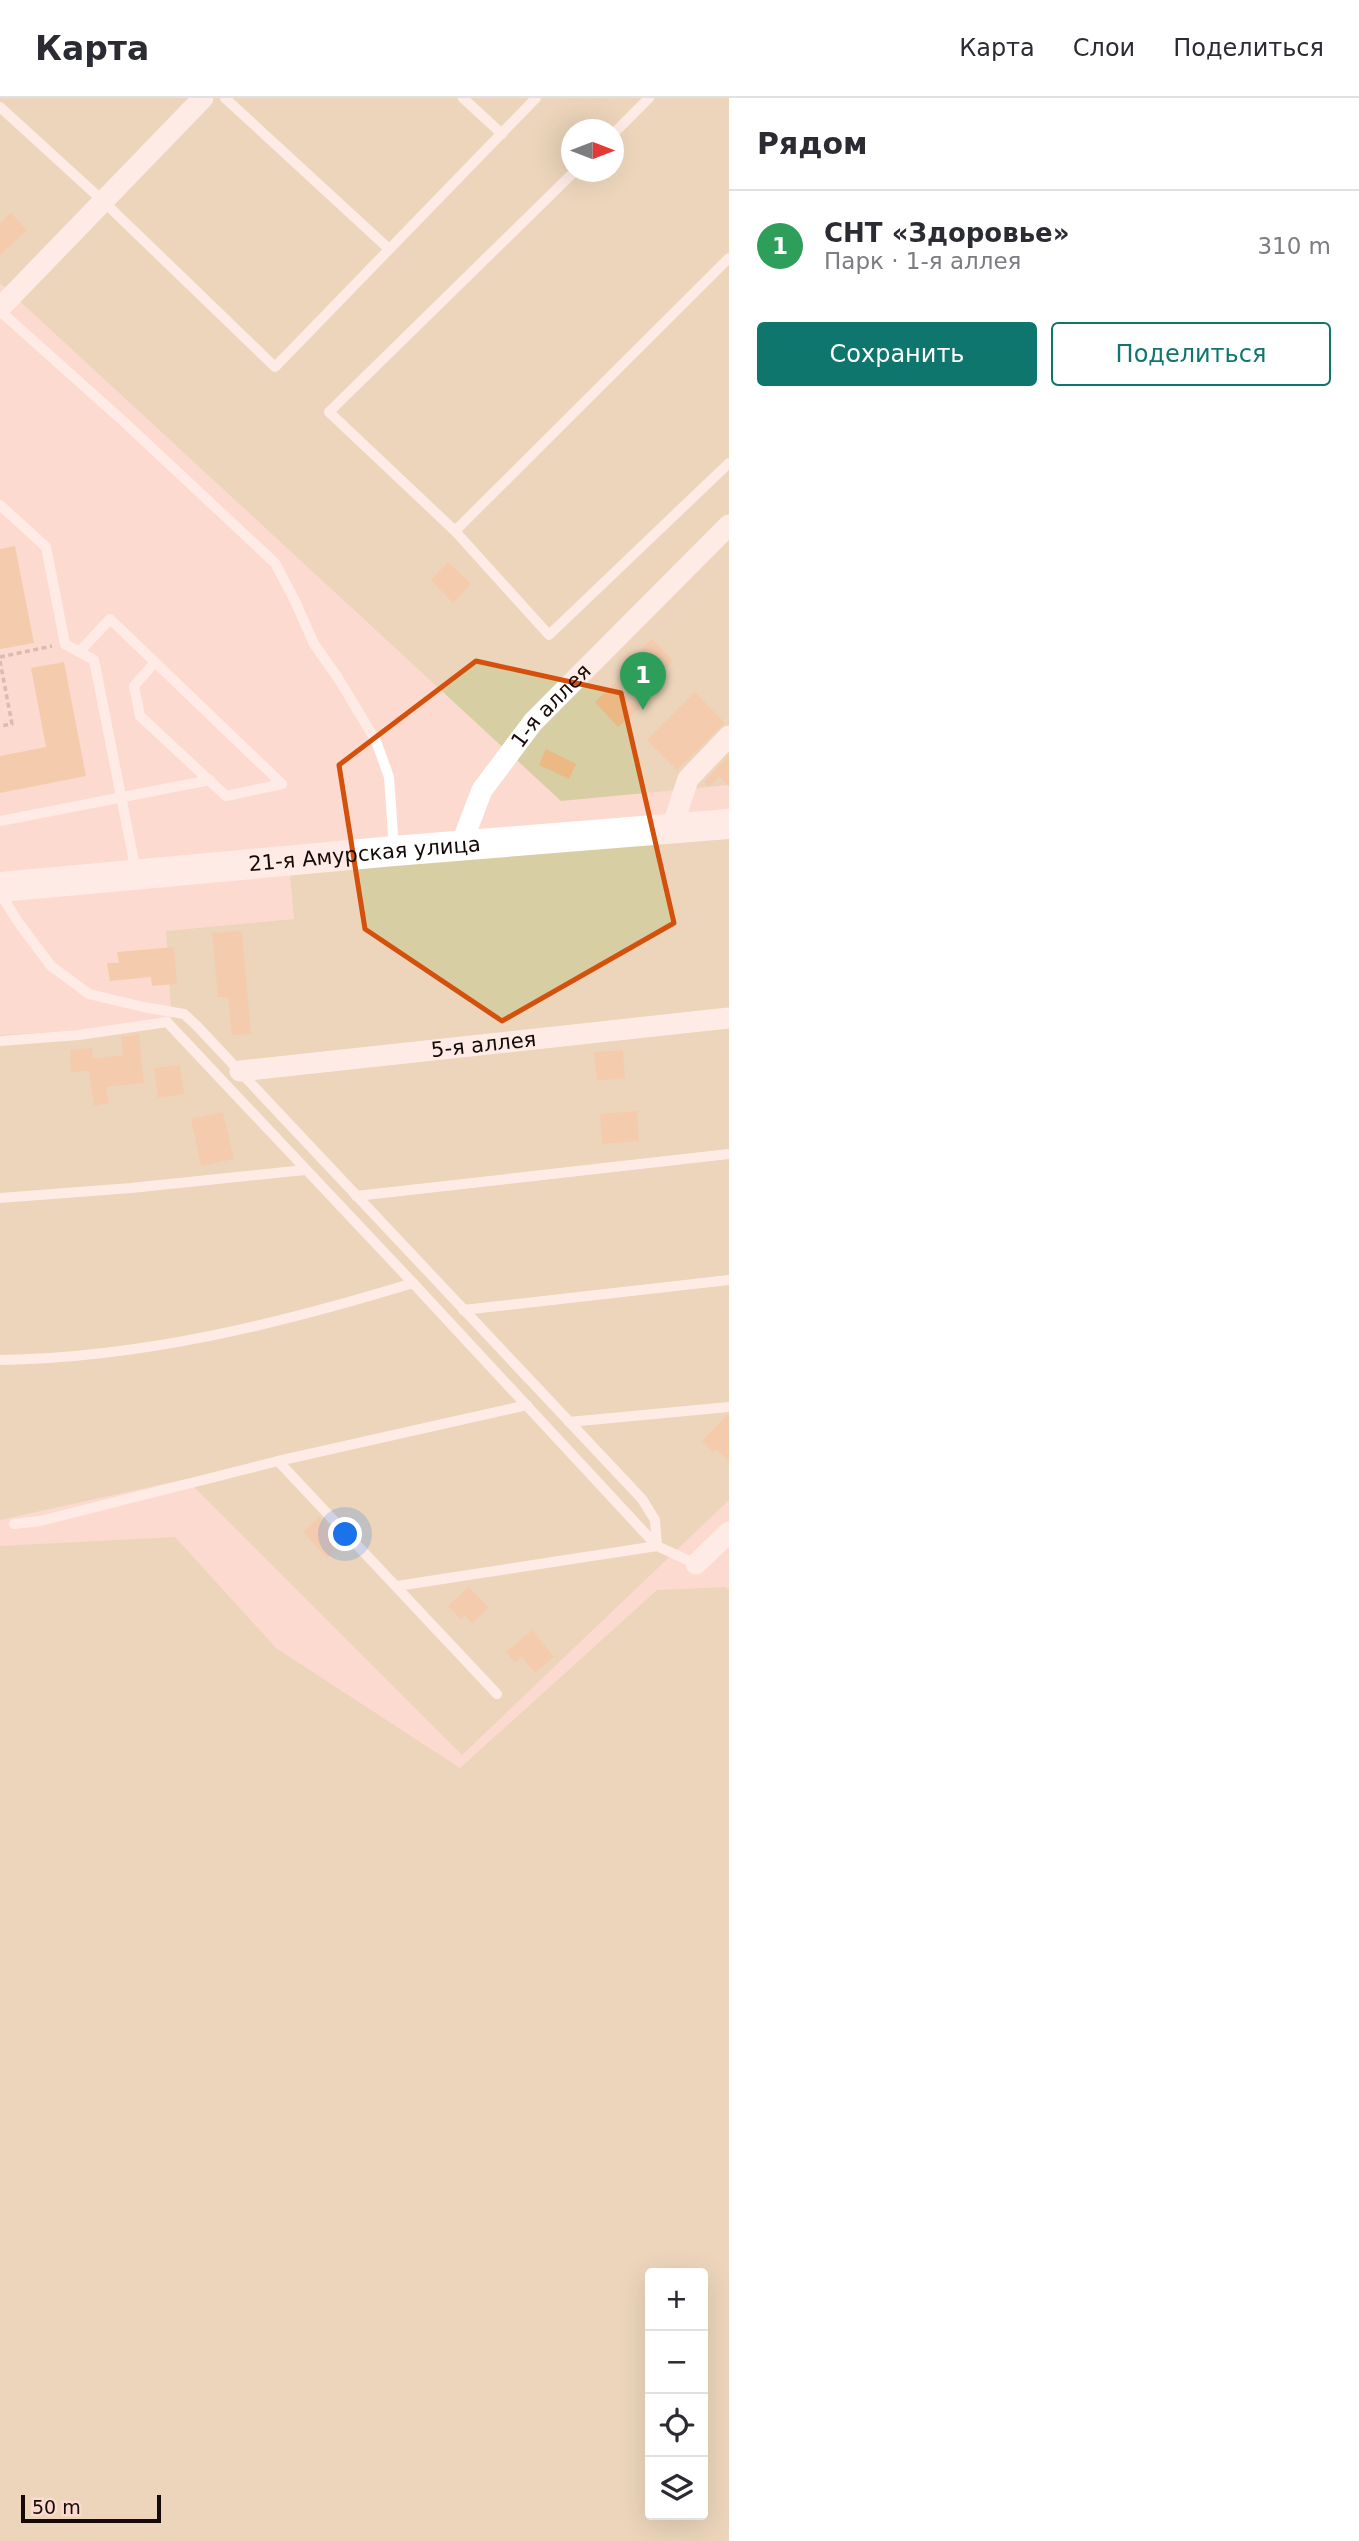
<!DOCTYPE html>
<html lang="ru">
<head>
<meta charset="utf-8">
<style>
	:root { --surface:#fff; --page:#f7f7f7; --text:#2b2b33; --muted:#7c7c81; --line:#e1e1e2; --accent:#0f766e }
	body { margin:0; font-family:"DejaVu Sans",sans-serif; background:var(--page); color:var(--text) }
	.controls { position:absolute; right:21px; bottom:21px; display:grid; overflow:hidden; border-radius:7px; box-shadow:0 7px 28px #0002 }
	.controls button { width:63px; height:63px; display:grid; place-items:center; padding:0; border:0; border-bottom:2px solid var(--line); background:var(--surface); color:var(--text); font:35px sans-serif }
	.compass { position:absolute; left:561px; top:21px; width:63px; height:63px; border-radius:50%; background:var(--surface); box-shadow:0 7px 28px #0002; rotate:90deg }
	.scale { position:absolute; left:21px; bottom:18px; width:140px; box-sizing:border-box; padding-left:7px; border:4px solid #150a07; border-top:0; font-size:19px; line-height:24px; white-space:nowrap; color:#150a07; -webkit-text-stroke:5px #fddad0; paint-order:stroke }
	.you { position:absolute; left:346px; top:1437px; width:24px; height:24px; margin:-18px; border:5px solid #fff; border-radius:50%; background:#1a73e8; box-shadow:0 0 0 10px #1a73e833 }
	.badge { display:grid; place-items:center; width:46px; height:46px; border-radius:50%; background:var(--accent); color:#fff; font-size:23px; font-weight:700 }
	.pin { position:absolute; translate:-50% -58px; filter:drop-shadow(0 2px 4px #0008) }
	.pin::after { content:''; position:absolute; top:37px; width:24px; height:21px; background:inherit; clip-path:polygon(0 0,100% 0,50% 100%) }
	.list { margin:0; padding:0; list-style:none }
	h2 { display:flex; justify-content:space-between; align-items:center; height:91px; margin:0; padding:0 28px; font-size:30px }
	h2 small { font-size:23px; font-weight:400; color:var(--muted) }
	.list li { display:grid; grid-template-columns:46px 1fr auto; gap:21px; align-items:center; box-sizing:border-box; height:112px; padding:0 28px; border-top:2px solid var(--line) }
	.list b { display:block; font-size:26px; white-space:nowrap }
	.list p { margin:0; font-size:23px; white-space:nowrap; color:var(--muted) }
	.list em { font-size:23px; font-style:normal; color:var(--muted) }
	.actions { display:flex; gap:14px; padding:21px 28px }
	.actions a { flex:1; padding:16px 0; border:2px solid var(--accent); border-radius:7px; text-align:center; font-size:24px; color:var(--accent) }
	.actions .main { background:var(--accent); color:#fff }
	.icon { flex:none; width:38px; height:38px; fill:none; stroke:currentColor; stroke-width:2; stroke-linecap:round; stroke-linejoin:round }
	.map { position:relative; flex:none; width:729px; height:2443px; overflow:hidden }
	header { display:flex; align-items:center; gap:42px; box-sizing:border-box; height:98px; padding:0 35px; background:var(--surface); border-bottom:2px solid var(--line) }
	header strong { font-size:33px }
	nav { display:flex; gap:38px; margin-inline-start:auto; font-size:24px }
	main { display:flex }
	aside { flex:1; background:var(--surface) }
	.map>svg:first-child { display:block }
	.green { fill:#d7cea3; fill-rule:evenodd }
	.building { fill:#ecb984 }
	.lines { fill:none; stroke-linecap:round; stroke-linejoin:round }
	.path { stroke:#b0958d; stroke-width:3.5; stroke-dasharray:5 3.5; stroke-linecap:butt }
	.lane { stroke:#fff; stroke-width:10 }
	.street { stroke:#fff; stroke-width:21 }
	.secondary { stroke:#fff; stroke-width:30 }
	.marked { fill:none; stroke:#d3510c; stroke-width:5; stroke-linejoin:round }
	.labels { text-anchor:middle; stroke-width:5; stroke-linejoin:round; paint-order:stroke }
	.street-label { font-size:21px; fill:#150a07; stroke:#fddad0 }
</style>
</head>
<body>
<header>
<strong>Карта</strong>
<nav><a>Карта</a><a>Слои</a><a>Поделиться</a></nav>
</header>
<main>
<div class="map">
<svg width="729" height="2443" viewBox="0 0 729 2443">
	<rect width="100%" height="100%" fill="#fddad0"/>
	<g class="green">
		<path d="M 0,0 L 729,0 L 729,687 L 561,703 L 12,196 L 0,185 ZM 572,32 L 614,32 L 614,74 L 572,74 Z"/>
		<polygon points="729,736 729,1402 462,1657 186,1381 0,1422 0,937 172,927 166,833 294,821 290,777"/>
		<path d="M 175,1439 L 276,1550 L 460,1670 L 657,1492 L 726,1489 L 729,1492 L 729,2443 L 0,2443 L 0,1448 ZM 650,2175 L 703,2175 L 703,2417 L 650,2417 Z"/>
	</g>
	<g class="building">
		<polygon points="11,115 27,132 0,157 0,125"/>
		<polygon points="15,448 34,545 0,551 0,451"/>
		<polygon points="448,464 471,486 453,505 431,482"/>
		<polygon points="652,541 673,563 656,580 635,558"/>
		<polygon points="64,564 86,678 0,695 0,658 46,649 31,570"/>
		<polygon points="615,585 638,611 618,629 595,604"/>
		<polygon points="695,594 725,625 677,672 647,642"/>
		<polygon points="546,651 576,666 569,681 539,667"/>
		<polygon points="729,657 729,688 719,679 709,689 704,684"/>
		<polygon points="242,833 251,936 232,937 228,899 218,899 212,835"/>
		<polygon points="174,849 177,886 152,888 151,879 110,883 107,865 119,865 117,854"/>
		<polygon points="139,936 144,985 106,989 109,1005 94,1008 89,973 71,974 70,952 92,950 93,961 123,957 121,939"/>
		<polygon points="623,952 625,980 597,983 594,954"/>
		<polygon points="180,967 184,996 158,1000 154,970"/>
		<polygon points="637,1013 639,1043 602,1046 600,1016"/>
		<polygon points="223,1014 234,1061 201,1068 191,1021"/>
		<polygon points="727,1317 729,1317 729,1363 716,1351 713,1354 702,1343"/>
		<polygon points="319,1419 344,1445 327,1460 303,1434"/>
		<polygon points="469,1489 489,1510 472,1525 465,1517 461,1521 448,1508"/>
		<polygon points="532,1532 554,1559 535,1575 522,1559 515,1565 506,1554"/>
	</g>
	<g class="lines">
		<g class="path">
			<polyline points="0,559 52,548"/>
			<polyline points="0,563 12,626 0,628"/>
		</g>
		<g class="lane">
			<polyline points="225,0 389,151"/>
			<polyline points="463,0 502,36"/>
			<polyline points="0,9 103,103 275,269 536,0"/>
			<polyline points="614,35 649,0"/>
			<polyline points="574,74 329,314 455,433 549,537 729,365"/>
			<polyline points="0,213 123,323 275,465 295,503 314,546 338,580 376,643 389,679 394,752"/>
			<polyline points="0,407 46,449 65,546 94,562 136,774"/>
			<polyline points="455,433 729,160"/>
			<polyline points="79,554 110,521 282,686"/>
			<polyline points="155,564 134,588 140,618 226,698 282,686"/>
			<polyline points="0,723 210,682"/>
			<polyline points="0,795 18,824 51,868 89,896 143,909 184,916 196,927 642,1401 655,1422 657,1448 397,1488"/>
			<polyline points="0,943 79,937 167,924 413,1185"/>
			<polyline points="356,1098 729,1056"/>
			<polyline points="0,1100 131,1090 305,1072"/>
			<polyline points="463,1212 729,1182"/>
			<path d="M 0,1262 C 140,1260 279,1226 413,1185 L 657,1448 L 696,1466"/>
			<polyline points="569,1324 729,1309"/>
			<polyline points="278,1363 497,1596"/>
			<polyline points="14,1426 40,1423 278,1363 527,1307"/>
		</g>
		<g class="street">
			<polyline points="0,210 203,0"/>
			<polyline points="672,730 688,681 729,638"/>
			<path id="s1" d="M 461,747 L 482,692 L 533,624 L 729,427"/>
			<path id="s2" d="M 240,973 L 729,920"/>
			<polyline points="696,1466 729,1434"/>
		</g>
		<path class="secondary" id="s3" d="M 0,789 L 394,753 L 729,726"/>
	</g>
	<path d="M0 0H729V2443H0ZM 476,563 L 621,595 L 674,825 L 502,923 L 365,831 L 339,667 Z" fill="#fddad0" fill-opacity=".55" fill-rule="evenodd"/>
	<path class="marked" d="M 476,563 L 621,595 L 674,825 L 502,923 L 365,831 L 339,667 Z"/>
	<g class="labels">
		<g class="street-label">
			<text dy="7" stroke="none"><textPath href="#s1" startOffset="168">1-я аллея</textPath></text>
			<text dy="7" stroke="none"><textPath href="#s3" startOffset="366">21-я Амурская улица</textPath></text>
			<text dy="7" stroke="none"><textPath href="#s2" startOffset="245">5-я аллея</textPath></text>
		</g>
	</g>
</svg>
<div class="controls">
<button>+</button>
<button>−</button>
<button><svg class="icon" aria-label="locate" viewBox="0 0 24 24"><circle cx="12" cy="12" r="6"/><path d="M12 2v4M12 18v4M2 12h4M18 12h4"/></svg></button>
<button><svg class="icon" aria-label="layers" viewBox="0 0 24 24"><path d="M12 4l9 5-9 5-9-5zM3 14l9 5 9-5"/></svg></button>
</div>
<svg class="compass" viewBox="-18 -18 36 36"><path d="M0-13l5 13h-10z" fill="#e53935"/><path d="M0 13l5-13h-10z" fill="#7c7c81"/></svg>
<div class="scale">50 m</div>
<div class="you"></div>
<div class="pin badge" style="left:643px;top:612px;background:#2e9e5b">1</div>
</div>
<aside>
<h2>Рядом<small></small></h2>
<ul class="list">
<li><span class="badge" style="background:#2e9e5b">1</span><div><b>СНТ «Здоровье»</b><p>Парк · 1-я аллея</p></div><em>310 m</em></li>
</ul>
<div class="actions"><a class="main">Сохранить</a><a>Поделиться</a></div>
</aside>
</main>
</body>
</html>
